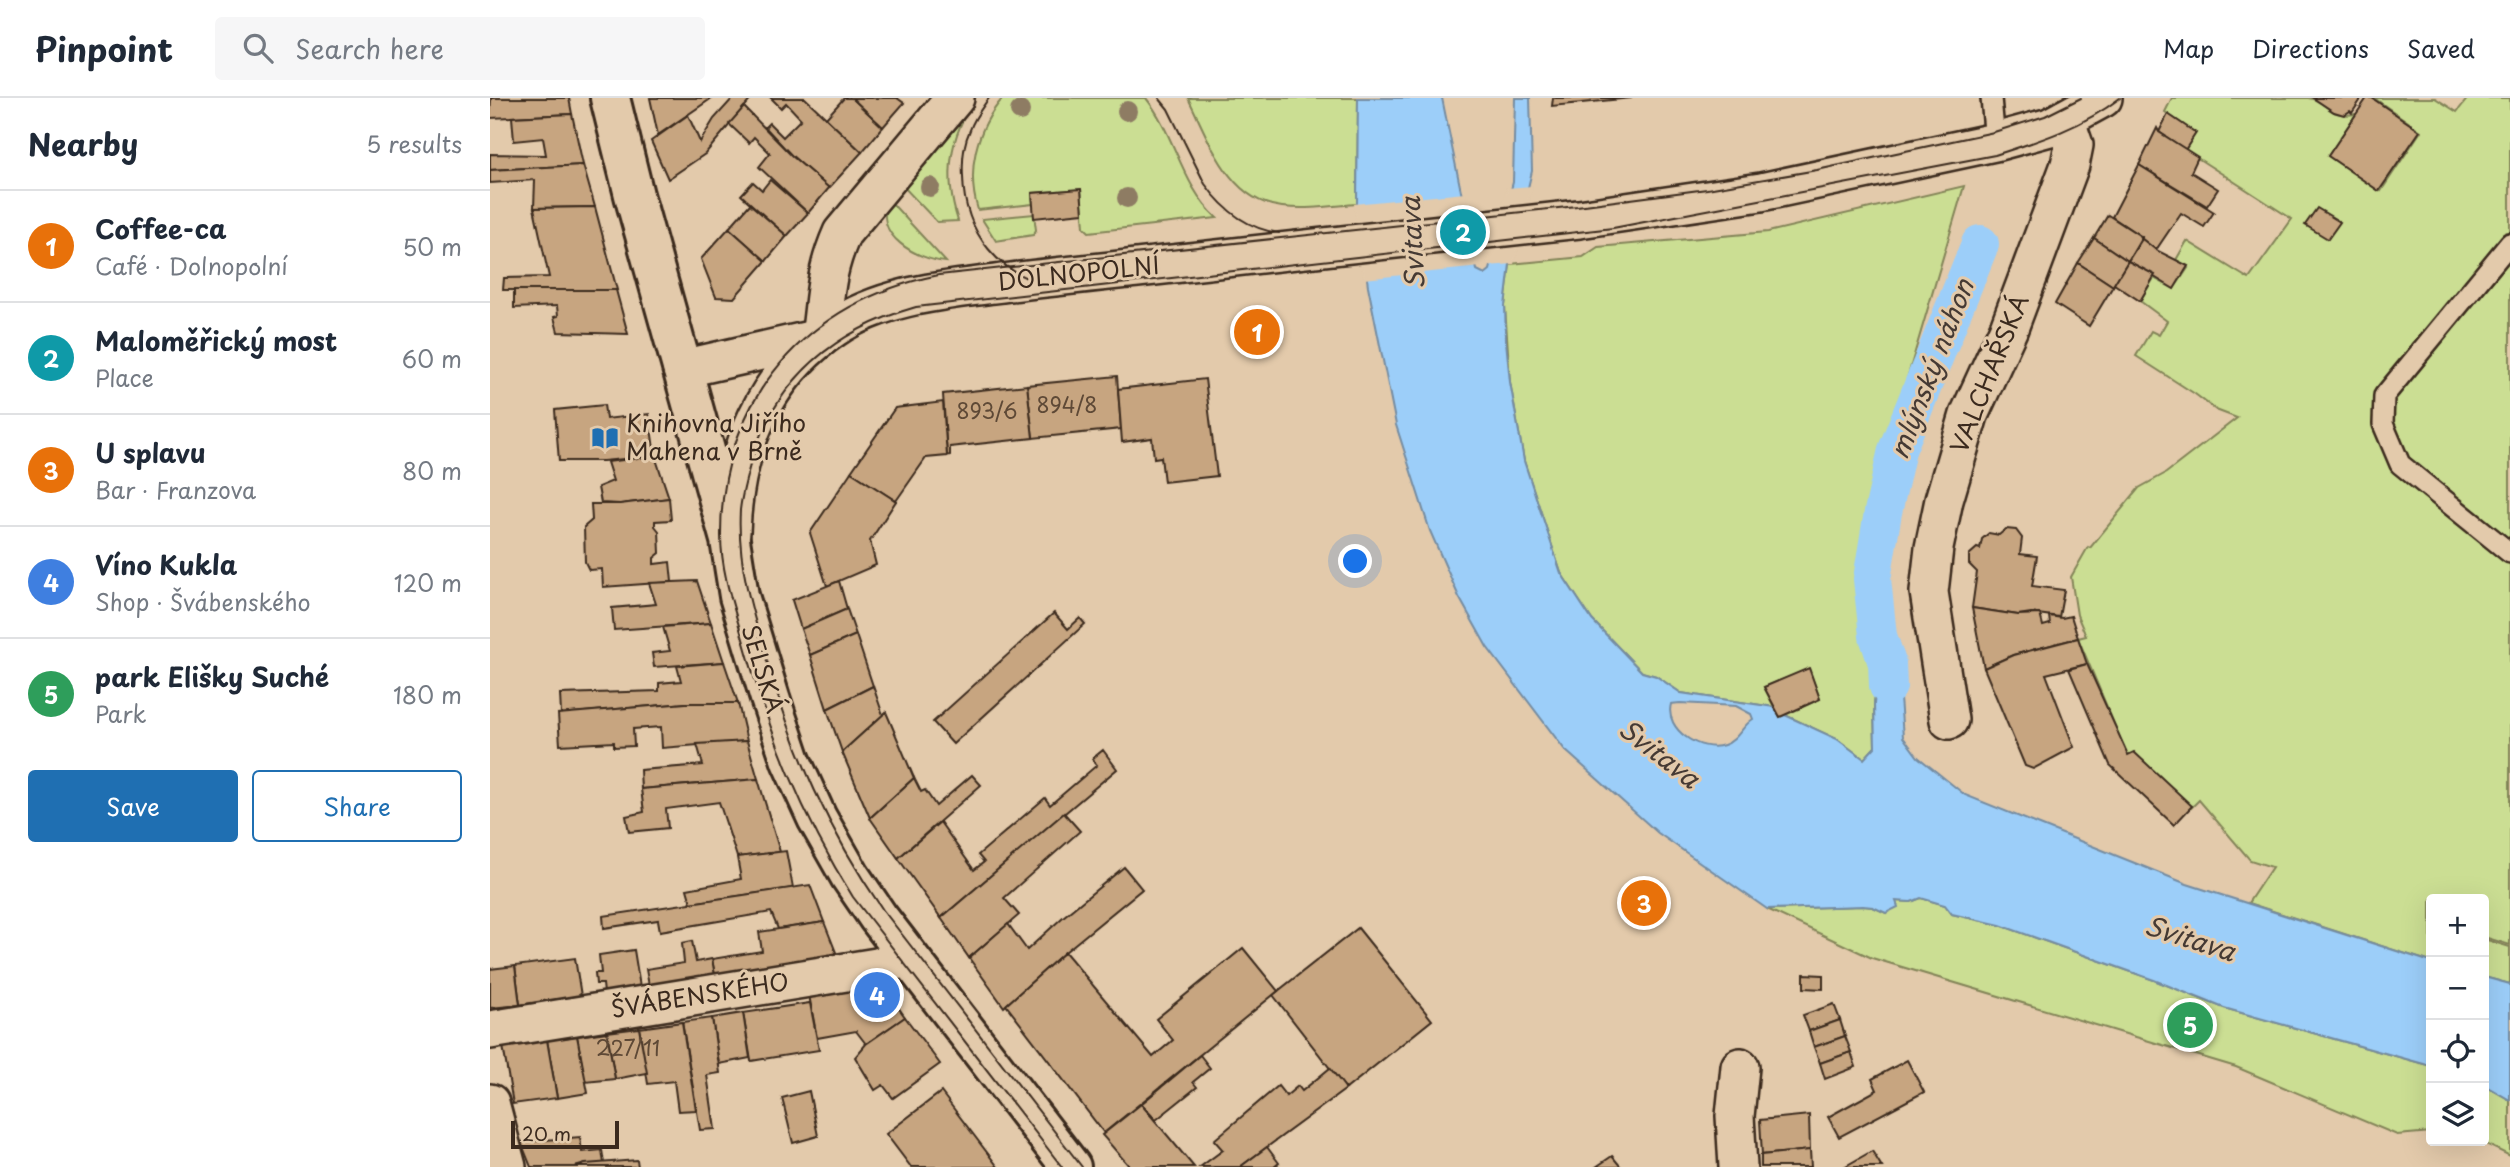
<!DOCTYPE html>
<html lang="en">
<head>
<meta charset="utf-8">
<style>
	:root { --surface:#fff; --page:#f6f6f7; --text:#1f2937; --muted:#747a83; --line:#e0e1e3; --accent:#1f6fb2 }
	body { margin:0; font-family:"Playpen Sans",sans-serif; background:var(--page); color:var(--text) }
	.controls { position:absolute; right:21px; bottom:21px; display:grid; overflow:hidden; border-radius:7px; box-shadow:0 7px 28px #0002 }
	.controls button { width:63px; height:63px; display:grid; place-items:center; padding:0; border:0; border-bottom:2px solid var(--line); background:var(--surface); color:var(--text); font:35px sans-serif }
	.scale { position:absolute; left:21px; bottom:18px; width:108px; box-sizing:border-box; padding-left:7px; border:4px solid #3b2a1e; border-top:0; font-size:19px; line-height:24px; white-space:nowrap; color:#3b2a1e; -webkit-text-stroke:5px #e3caab; paint-order:stroke }
	.you { position:absolute; left:866px; top:464px; width:24px; height:24px; margin:-18px; border:5px solid #fff; border-radius:50%; background:#1a73e8; box-shadow:0 0 0 10px #1a73e833 }
	.badge { display:grid; place-items:center; width:46px; height:46px; border-radius:50%; background:var(--accent); color:#fff; font-size:23px; font-weight:700 }
	.pin { position:absolute; translate:-50% -50%; border:4px solid #fff; box-shadow:0 2px 7px #0006 }
	.list { margin:0; padding:0; list-style:none }
	h2 { display:flex; justify-content:space-between; align-items:center; height:91px; margin:0; padding:0 28px; font-size:30px }
	h2 small { font-size:23px; font-weight:400; color:var(--muted) }
	.list li { display:grid; grid-template-columns:46px 1fr auto; gap:21px; align-items:center; box-sizing:border-box; height:112px; padding:0 28px; border-top:2px solid var(--line) }
	.list b { display:block; font-size:26px; white-space:nowrap }
	.list p { margin:0; font-size:23px; white-space:nowrap; color:var(--muted) }
	.list em { font-size:23px; font-style:normal; color:var(--muted) }
	.actions { display:flex; gap:14px; padding:21px 28px }
	.actions a { flex:1; padding:16px 0; border:2px solid var(--accent); border-radius:7px; text-align:center; font-size:24px; color:var(--accent) }
	.actions .main { background:var(--accent); color:#fff }
	.icon { flex:none; width:38px; height:38px; fill:none; stroke:currentColor; stroke-width:2; stroke-linecap:round; stroke-linejoin:round }
	.map { position:relative; flex:none; width:2020px; height:1069px; overflow:hidden }
	header { display:flex; align-items:center; gap:42px; box-sizing:border-box; height:98px; padding:0 35px; background:var(--surface); border-bottom:2px solid var(--line) }
	header strong { font-size:33px }
	nav { display:flex; gap:38px; margin-inline-start:auto; font-size:24px }
	.search { width:490px; height:63px; background:var(--page); display:flex; align-items:center; gap:18px; box-sizing:border-box; padding:0 24px; border-radius:7px; color:var(--muted); font-size:26px }
	main { display:flex }
	aside { flex:1; background:var(--surface) }
	.map>svg:first-child { display:block }
	.green { fill:#cbde93; stroke:#838458; stroke-width:2 }
	.water { fill:#9ccef9; stroke:#758ca1; stroke-width:2; fill-rule:evenodd }
	.pier { fill:#e3caab }
	.lines { fill:none; stroke-linecap:round; stroke-linejoin:round }
	.canal { stroke:#9ccef9; stroke-width:38 }
	.building { fill:#c7a580; stroke:#3b2a1e; stroke-width:2 }
	.service-casing { stroke:#3b2a1e; stroke-width:24 }
	.minor-casing { stroke:#3b2a1e; stroke-width:42 }
	.secondary-casing { stroke:#3b2a1e; stroke-width:44 }
	.service { stroke:#e3caab; stroke-width:19 }
	.minor { stroke:#e3caab; stroke-width:37 }
	.secondary { stroke:#e3caab; stroke-width:38 }
	.tram { stroke:#3b2a1e; stroke-width:2 }
	.tree { fill:#8e7c64 }
	.labels { text-anchor:middle; stroke-width:6; stroke-linejoin:round; paint-order:stroke }
	.number-label { font-size:21px; fill:#5e4936 }
	.street-label { font-size:24px; fill:#3b2a1e; stroke:#e3caab }
	.poi-label { font-size:24px; fill:#3b2a1e; stroke:#e3caab; text-anchor:start }
	.water-label { font-size:26px; font-style:italic; fill:#453a34; stroke:#e3caab }
</style>
</head>
<body>
<header>
<strong>Pinpoint</strong>
<div class="search"><svg class="icon" aria-label="search" viewBox="0 0 24 24"><circle cx="10" cy="10" r="6"/><path d="M15 15l6 6"/></svg>Search here</div>
<nav><a>Map</a><a>Directions</a><a>Saved</a></nav>
</header>
<main>
<aside>
<h2>Nearby<small>5 results</small></h2>
<ul class="list">
<li><span class="badge" style="background:#e8710a">1</span><div><b>Coffee-ca</b><p>Café · Dolnopolní</p></div><em>50 m</em></li>
<li><span class="badge" style="background:#0f9aa8">2</span><div><b>Maloměřický most</b><p>Place</p></div><em>60 m</em></li>
<li><span class="badge" style="background:#e8710a">3</span><div><b>U splavu</b><p>Bar · Franzova</p></div><em>80 m</em></li>
<li><span class="badge" style="background:#3f7fe0">4</span><div><b>Víno Kukla</b><p>Shop · Švábenského</p></div><em>120 m</em></li>
<li><span class="badge" style="background:#2e9e5b">5</span><div><b>park Elišky Suché</b><p>Park</p></div><em>180 m</em></li>
</ul>
<div class="actions"><a class="main">Save</a><a>Share</a></div>
</aside>
<div class="map">
<svg width="2020" height="1069" viewBox="0 0 2020 1069">
	<rect width="100%" height="100%" fill="#e3caab"/>
	<filter id="ink" filterUnits="userSpaceOnUse"><feTurbulence type="fractalNoise" baseFrequency=".0143" numOctaves="2"/><feDisplacementMap in="SourceGraphic" scale="14" xChannelSelector="R" yChannelSelector="G"/><feConvolveMatrix kernelMatrix="1 2 1 2 8 2 1 2 1" color-interpolation-filters="sRGB"/></filter>
	<g filter="url(#ink)">
		<g class="green">
			<path d="M 483,0 L 485,1 C 459,39 454,80 468,123 L 447,124 L 410,85 Z"/>
			<path d="M 513,0 L 656,0 C 685,36 692,89 727,120 L 599,134 L 594,129 L 591,91 L 542,95 L 543,106 L 488,112 C 476,73 486,31 513,0 Z"/>
			<path d="M 698,0 L 868,0 L 867,106 C 842,108 818,112 792,109 C 738,103 719,41 698,0 Z"/>
			<path d="M 1682,0 C 1727,0 1773,0 1818,0 C 1837,2 1837,21 1866,16 L 1838,58 L 1891,93 L 1931,33 L 1884,0 L 1945,0 L 1967,14 L 1978,0 L 2020,0 L 2020,847 L 1994,839 L 1994,801 L 1941,801 L 1941,864 L 1758,805 L 1782,769 L 1760,762 L 1709,702 L 1701,710 L 1644,657 L 1638,659 L 1588,540 L 1596,538 L 1587,517 L 1581,479 L 1598,449 L 1600,450 L 1649,390 L 1676,375 L 1747,320 L 1726,312 L 1705,296 L 1646,258 L 1661,233 L 1669,237 L 1677,223 L 1650,203 L 1664,180 L 1684,191 L 1698,170 L 1686,162 L 1697,143 L 1759,181 L 1802,121 L 1695,52 L 1705,35 L 1675,14 Z"/>
			<polygon points="1474,88 1388,379 1367,481 1380,540 1388,565 1384,606 1385,649 1374,661 1347,641 1295,617 1330,601 1319,571 1274,589 1284,609 1191,595 1166,578 1152,574 1102,522 1071,475 1034,363 1020,284 1015,208 1020,166 1093,159 1108,149 1278,134"/>
			<path d="M 399,102 L 456,164 C 428,162 381,137 399,102 Z"/>
			<polygon points="544,116 546,132 543,137 506,143 492,121"/>
			<polygon points="1431,800 1455,807 1462,816 1510,827 1664,882 1734,910 1941,968 1941,1034 1907,1037 1746,969 1382,860 1277,811 1373,808 1383,809 1396,815 1406,803 1421,804"/>
			<polygon points="1994,841 2020,849 2020,886 1994,879"/>
			<polygon points="1994,987 2020,1002 2020,1058 1990,1043 1994,1043"/>
		</g>
		<g class="water">
			<path d="M 868,0 L 952,0 L 987,172 L 995,176 L 1000,172 L 1023,84 L 1025,0 L 1040,0 L 1042,73 L 1020,166 L 1015,208 L 1016,243 L 1020,284 L 1034,363 L 1071,475 L 1102,522 L 1152,574 L 1166,578 L 1191,595 L 1284,609 L 1290,619 L 1295,617 L 1347,641 L 1374,661 L 1385,649 L 1384,606 L 1388,566 L 1380,540 L 1397,537 L 1407,561 L 1413,639 L 1428,659 L 1475,697 L 1697,786 L 1941,864 L 1941,968 L 1734,910 L 1664,882 L 1510,827 L 1462,816 L 1455,807 L 1431,800 L 1421,804 L 1406,803 L 1408,809 L 1396,815 L 1383,809 L 1373,808 L 1277,811 L 1168,735 L 1075,652 L 997,549 L 969,499 L 940,433 L 906,327 L 878,188 L 867,106 ZM 1190,605 L 1246,608 L 1261,616 L 1263,621 C 1252,628 1247,643 1234,647 C 1211,655 1174,632 1181,606 Z"/>
			<polygon points="1994,879 2020,886 2020,1002 1994,987"/>
		</g>
		<g class="pier">
			<polygon points="1042,88 1024,166 997,168 1017,90"/>
			<polygon points="975,95 990,169 874,181 864,106"/>
		</g>
		<g class="lines">
			<polyline class="canal" points="1398,588 1397,565 1388,538 1382,481 1393,414 1407,352 1490,146"/>
		</g>
		<g class="building">
			<polygon points="1,0 79,0 82,16 0,20"/>
			<polygon points="160,0 222,0 168,37"/>
			<polygon points="243,0 262,0 215,56 178,81 161,43 198,17 210,44 224,21"/>
			<polygon points="281,0 315,0 372,54 339,90 302,58 275,29 279,25 293,39 311,21 296,5 291,10"/>
			<polygon points="354,0 362,0 393,29 372,54 336,20"/>
			<polygon points="362,0 407,0 414,5 393,29"/>
			<polygon points="1063,0 1142,0 1062,8"/>
			<polygon points="1823,0 1872,0 1862,15 1860,13 1854,17 1844,14"/>
			<polygon points="1877,0 1882,0 1930,33 1889,93 1838,58"/>
			<polygon points="254,9 302,58 339,90 318,115 269,69 280,55 264,39 259,45 239,26"/>
			<polygon points="82,16 93,67 0,72 0,56 56,57 53,40 24,43 22,19"/>
			<polygon points="1678,16 1706,35 1695,52 1669,34"/>
			<polygon points="1667,30 1669,34 1708,59 1701,74 1728,91 1717,108 1649,67"/>
			<polygon points="93,67 105,109 44,110 45,82 0,85 0,72"/>
			<polygon points="1649,67 1724,114 1714,129 1691,115 1666,152 1652,141 1652,139 1622,119"/>
			<polygon points="280,82 318,115 297,138 251,97 263,84 272,92"/>
			<polygon points="591,91 593,115 544,120 542,95"/>
			<polygon points="260,106 297,138 276,163 239,130"/>
			<polygon points="105,109 127,192 13,192 14,180 59,179 44,110"/>
			<polygon points="1827,110 1850,124 1838,141 1815,127"/>
			<polygon points="1618,117 1652,139 1638,163 1604,140"/>
			<polygon points="239,130 276,163 244,200 226,199 211,161"/>
			<polygon points="1604,140 1638,163 1623,188 1588,165"/>
			<polygon points="1652,141 1666,152 1698,168 1684,191 1638,163"/>
			<polygon points="1638,163 1665,177 1650,203 1624,186"/>
			<polygon points="1588,165 1623,188 1599,228 1565,206"/>
			<polygon points="24,192 126,192 138,236 68,234 64,219 68,218 67,208 24,210"/>
			<polygon points="627,278 631,331 543,340 537,287"/>
			<polygon points="715,281 727,378 674,384 671,359 664,360 662,340 632,344 628,291"/>
			<polygon points="537,287 543,340 460,349 460,357 457,358 453,296"/>
			<polygon points="453,304 457,358 436,360 406,403 361,374 405,310"/>
			<polygon points="114,307 116,321 159,316 165,358 113,363 69,363 65,312"/>
			<polygon points="165,358 179,400 130,406 111,405 108,389 123,383 117,364"/>
			<polygon points="361,374 406,403 380,443 386,467 337,488 320,435"/>
			<polygon points="179,400 181,422 165,423 165,428 169,433 170,455 164,460 164,466 180,464 182,484 113,489 112,471 99,472 95,464 94,429 102,422 101,406 130,406"/>
			<polygon points="1516,431 1526,432 1532,440 1530,456 1547,458 1542,488 1574,492 1569,519 1541,515 1528,517 1482,510 1487,474 1479,466 1479,457 1487,450 1490,451 1492,441 1499,435 1509,437"/>
			<polygon points="207,483 221,525 124,532 122,510 166,506 159,485"/>
			<polygon points="349,483 357,511 311,531 302,502"/>
			<polygon points="1482,510 1528,517 1550,516 1553,528 1560,526 1559,518 1572,520 1581,518 1588,540 1523,557 1494,570"/>
			<polygon points="357,511 366,537 320,557 311,531"/>
			<polygon points="564,515 578,531 590,520 595,526 463,646 443,624"/>
			<polygon points="221,525 234,564 164,569 162,555 180,553 173,529"/>
			<polygon points="366,537 383,588 337,611 320,557"/>
			<polygon points="1588,540 1597,566 1556,576 1584,649 1543,671 1535,668 1494,570 1523,557"/>
			<polygon points="234,564 248,605 196,605 71,616 70,596 169,593 169,585 191,583 187,568"/>
			<polygon points="1597,566 1638,657 1644,654 1702,708 1684,727 1620,667 1579,571"/>
			<polygon points="1319,570 1330,601 1290,619 1274,589"/>
			<polygon points="383,588 393,617 352,654 337,611"/>
			<polygon points="196,605 248,605 257,643 172,650 171,629 143,631 144,648 124,649 124,644 70,647 68,616"/>
			<polygon points="396,614 424,680 380,720 352,654"/>
			<polygon points="257,643 268,681 151,691 150,672 213,667 207,646"/>
			<polygon points="613,652 627,671 451,820 408,760 450,724 484,772 494,764 488,757 555,700 560,707 607,667 602,661"/>
			<polygon points="482,677 491,687 408,760 380,720 424,680 431,694 435,692 446,708"/>
			<polygon points="268,681 290,754 247,759 229,704 176,711 178,730 139,734 136,718 154,714 151,691"/>
			<polygon points="574,715 590,733 514,800 529,817 479,860 451,820"/>
			<polygon points="296,753 303,790 201,805 197,791 251,781 247,759"/>
			<polygon points="634,769 652,791 575,854 514,909 479,860 518,826 537,852 573,819"/>
			<polygon points="320,787 334,824 288,831 281,814 170,833 168,822 114,830 113,818"/>
			<polygon points="334,824 347,857 343,865 226,883 222,861 272,853 269,834"/>
			<polygon points="868,830 942,922 856,991 783,897"/>
			<polygon points="202,843 206,864 222,861 226,883 159,888 156,871 194,865 192,845"/>
			<polygon points="753,850 788,893 614,1035 516,907 575,854 663,959 683,942 666,921"/>
			<polygon points="144,852 150,889 114,895 113,886 106,886 105,875 111,875 109,857"/>
			<polygon points="85,860 91,898 30,907 25,868"/>
			<polygon points="25,868 30,907 0,910 0,871"/>
			<polygon points="1314,876 1333,877 1333,891 1314,890"/>
			<polygon points="391,885 415,919 376,946 366,933 327,940 319,897"/>
			<polygon points="320,905 329,952 261,963 253,915"/>
			<polygon points="1344,906 1350,922 1319,933 1313,917"/>
			<polygon points="253,915 260,960 229,966 222,920"/>
			<polygon points="415,919 450,966 403,1000 393,987 385,992 365,959 376,946"/>
			<polygon points="222,920 230,975 217,977 225,1031 210,1032 192,924"/>
			<polygon points="1350,922 1355,938 1324,949 1319,933"/>
			<polygon points="192,924 206,1012 188,1013 184,983 158,986 149,930"/>
			<polygon points="149,930 157,975 125,981 117,934"/>
			<polygon points="117,934 125,981 95,984 87,938"/>
			<polygon points="87,938 98,995 67,1000 57,942"/>
			<polygon points="1355,938 1361,954 1330,965 1324,949"/>
			<polygon points="57,942 67,1000 23,1006 13,948"/>
			<polygon points="1361,954 1366,969 1335,981 1330,965"/>
			<polygon points="710,957 720,970 703,984 707,989 666,1022 651,1006"/>
			<polygon points="1417,962 1434,994 1349,1039 1338,1019 1387,992 1382,981"/>
			<polygon points="840,970 856,991 750,1069 710,1069 733,1052 724,1042 788,988 796,998 808,988 812,993"/>
			<polygon points="319,993 328,1038 303,1045 292,1000"/>
			<polygon points="451,994 508,1069 421,1069 396,1036"/>
			<polygon points="651,1006 704,1069 640,1069 612,1037"/>
			<polygon points="1319,1017 1320,1052 1272,1057 1270,1022"/>
			<polygon points="90,1039 92,1054 112,1052 114,1065 85,1069 41,1069 31,1044"/>
			<polygon points="777,1049 789,1065 784,1069 750,1069"/>
			<polygon points="1320,1052 1321,1069 1271,1069 1271,1057"/>
			<polygon points="1382,1053 1392,1069 1354,1069"/>
			<polygon points="1122,1058 1131,1069 1106,1069"/>
			<polygon points="147,1062 148,1069 85,1069 95,1066"/>
		</g>
		<g class="lines">
			<g class="service-casing">
				<g id="service">
					<polyline points="1501,0 1505,44"/>
					<polyline points="2020,145 1894,298 1893,326 1910,366 2020,455"/>
				</g>
			</g>
			<g class="minor-casing">
				<g id="minor">
					<path d="M 330,240 C 336,198 334,176 352,135 L 465,0"/>
					<polyline points="192,271 329,240"/>
					<path d="M 241,434 C 244,352 273,278 344,230 C 392,198 449,193 505,186 C 552,180 600,175 647,170 C 794,153 942,137 1089,121 L 1271,94 L 1505,44 L 1560,29 L 1613,0"/>
					<polyline points="1459,622 1439,494 1444,450 1454,402 1479,317 1519,230 1580,67 1584,47 1575,21"/>
					<polyline points="0,932 387,869 418,859"/>
					<polyline points="0,1005 17,1069"/>
					<polyline points="1248,1069 1245,1018 1250,969"/>
				</g>
			</g>
			<g class="secondary-casing">
				<polyline id="secondary" points="120,0 144,97 240,442 249,498 280,600 301,663 327,720 360,778 388,819 581,1069"/>
			</g>
			<use href="#service" class="service"/>
			<use href="#minor" class="minor"/>
			<use href="#secondary" class="secondary"/>
			<g class="tram">
				<path d="M 499,0 C 492,10 484,20 480,32 C 473,47 472,63 473,79 C 474,134 509,179 564,188"/>
				<path d="M 669,0 L 678,11 L 715,86 C 733,111 758,131 789,135"/>
				<path d="M 572,1069 L 363,799 C 311,717 279,634 253,541 C 243,507 231,473 231,438 C 230,301 317,203 449,177 L 1087,108 L 1217,91 L 1327,72 L 1504,34 L 1555,18 L 1591,0"/>
				<path d="M 592,1069 L 393,812 C 336,729 306,658 277,563 C 262,514 247,464 250,412 C 252,394 257,377 262,360 C 288,279 345,232 426,209 L 1123,130 L 1505,57 C 1549,43 1593,29 1630,0"/>
			</g>
		</g>
		<g class="tree">
			<circle cx="530" cy="13" r="10"/>
			<circle cx="637" cy="13" r="10"/>
			<circle cx="440" cy="89" r="10"/>
			<circle cx="637" cy="100" r="10"/>
		</g>
	</g>
	<defs>
		<g id="library-bare" transform="scale(2.1)"><path d="M-6-4Q-3-5.5-.7-3.5V5Q-3 3-6 4ZM6-4Q3-5.5 .7-3.5V5Q3 3 6 4Z" fill="#1f6fb2" stroke="#e3caab" stroke-width="2.5" paint-order="stroke"/></g>
	</defs>
	<g fill-rule="evenodd">
		<use href="#library-bare" x="115" y="340"/>
	</g>
	<g class="labels">
		<g class="number-label">
			<text x="577" y="315">894/8</text>
			<text x="497" y="321">893/6</text>
			<text x="138" y="958">227/11</text>
		</g>
		<g class="street-label">
			<text transform="translate(589 176) rotate(-6)" y="8">DOLNOPOLNÍ</text>
			<text transform="translate(1500 276) rotate(-68)" y="8">VALCHAŘSKÁ</text>
			<text transform="translate(272 571) rotate(73)" y="8">SELSKÁ</text>
			<text transform="translate(210 898) rotate(-9)" y="8">ŠVÁBENSKÉHO</text>
		</g>
		<g class="poi-label">
			<text x="136" y="334">Knihovna Jiřího<tspan x="136" dy="28">Mahena v Brně</tspan></text>
		</g>
		<g class="water-label">
			<text transform="translate(923 145) rotate(-93)" y="9">Svitava</text>
			<text transform="translate(1442 271) rotate(-69)" y="9">mlýnský náhon</text>
			<text transform="translate(1169 656) rotate(38)" y="9">Svitava</text>
			<text transform="translate(1700 841) rotate(18)" y="9">Svitava</text>
		</g>
	</g>
</svg>
<div class="controls">
<button>+</button>
<button>−</button>
<button><svg class="icon" aria-label="locate" viewBox="0 0 24 24"><circle cx="12" cy="12" r="6"/><path d="M12 2v4M12 18v4M2 12h4M18 12h4"/></svg></button>
<button><svg class="icon" aria-label="layers" viewBox="0 0 24 24"><path d="M12 4l9 5-9 5-9-5zM3 14l9 5 9-5"/></svg></button>
</div>
<div class="scale">20 m</div>
<div class="you"></div>
<div class="pin badge" style="left:767px;top:234px;background:#e8710a">1</div>
<div class="pin badge" style="left:973px;top:134px;background:#0f9aa8">2</div>
<div class="pin badge" style="left:1154px;top:805px;background:#e8710a">3</div>
<div class="pin badge" style="left:387px;top:897px;background:#3f7fe0">4</div>
<div class="pin badge" style="left:1700px;top:927px;background:#2e9e5b">5</div>
</div>
</main>
</body>
</html>
